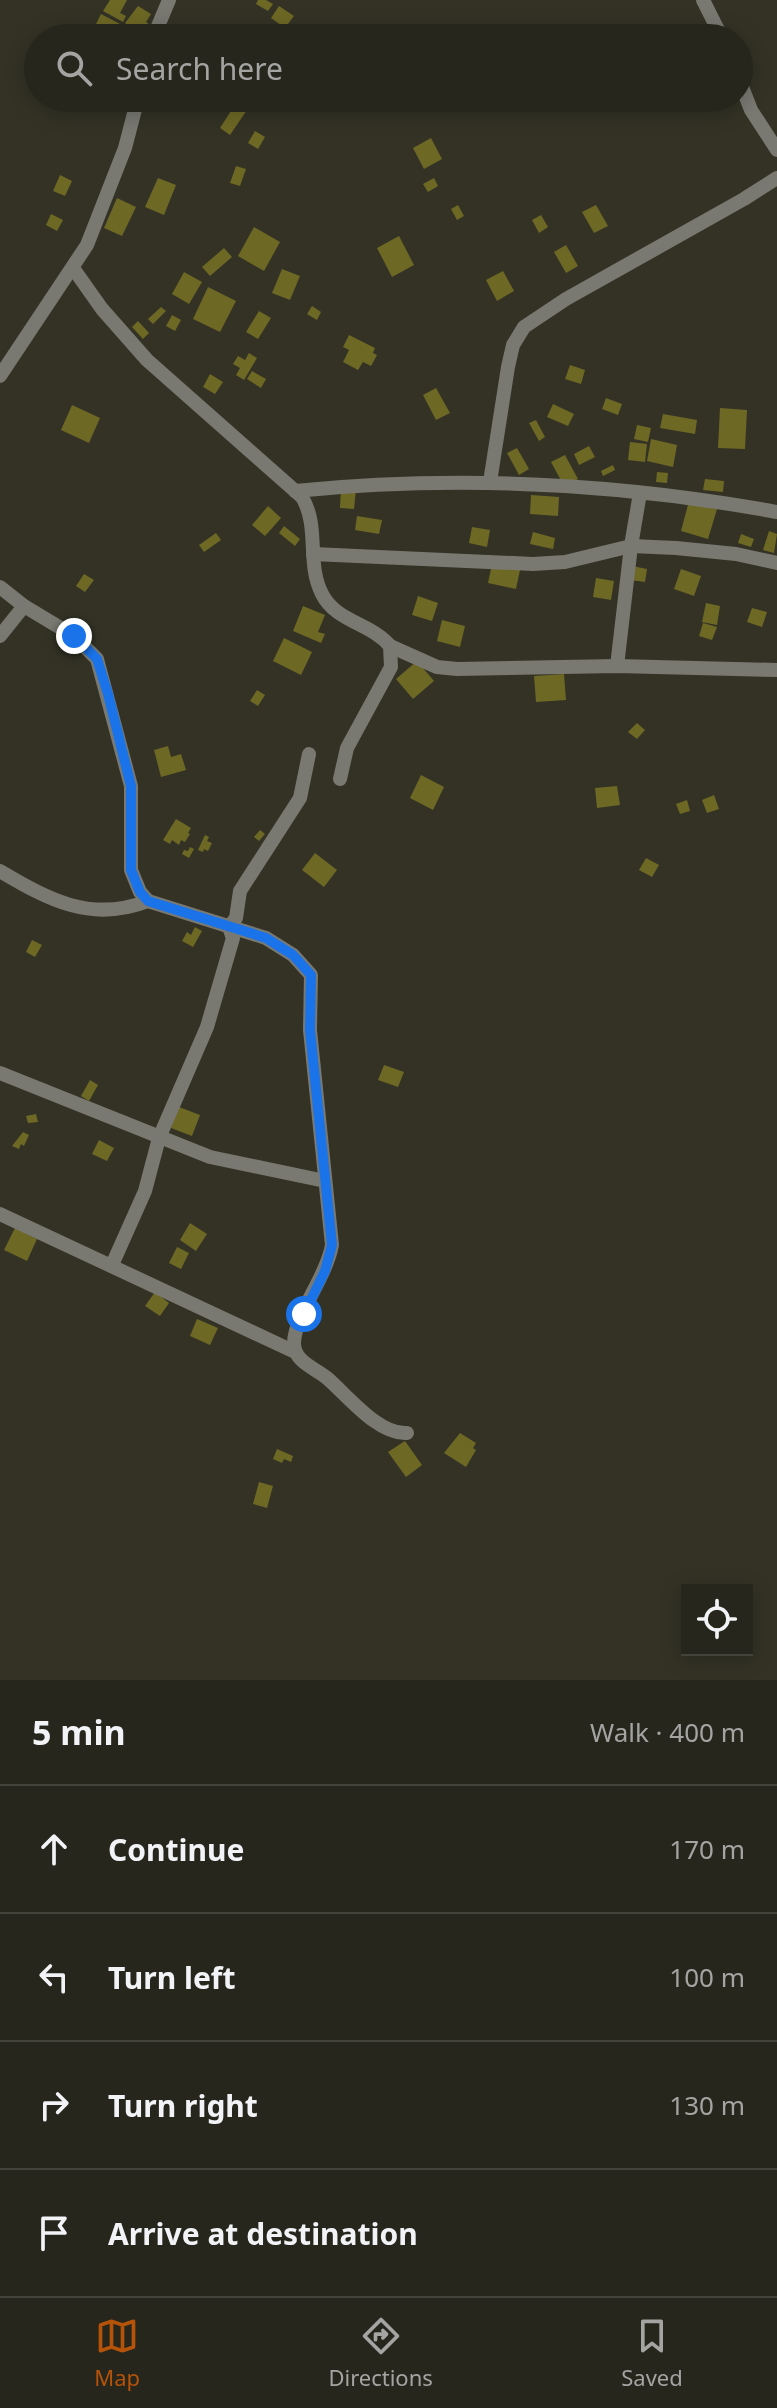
<!DOCTYPE html>
<html lang="en">
<head>
<meta charset="utf-8">
<style>
	:root { --surface:#26261c; --page:#323229; --text:#f1f3f6; --muted:#a4a5a3; --line:#42433b; --accent:#b45309 }
	body { margin:0; font-family:"Noto Sans",sans-serif; background:var(--page); color:var(--text) }
	.controls { position:absolute; right:24px; bottom:24px; display:grid; overflow:hidden; border-radius:0px; box-shadow:0 4px 20px #0003 }
	.controls button { width:72px; height:72px; display:grid; place-items:center; padding:0; border:0; border-bottom:2px solid var(--line); background:var(--surface); color:var(--text); font:40px sans-serif }
	.stop { position:absolute; width:24px; height:24px; margin:-18px; border:6px solid #1a73e8; border-radius:50%; background:#fff }
	.stop.end { background:#1a73e8; border-color:#fff; box-shadow:0 2px 8px #0008 }
	.list { margin:0; padding:0; list-style:none }
	h2 { display:flex; justify-content:space-between; align-items:center; height:104px; margin:0; padding:0 32px; font-size:34px }
	h2 small { font-size:26px; font-weight:400; color:var(--muted) }
	.list li { display:grid; grid-template-columns:52px 1fr auto; gap:24px; align-items:center; box-sizing:border-box; height:128px; padding:0 32px; border-top:2px solid var(--line) }
	.list b { display:block; font-size:30px; white-space:nowrap }
	.list em { font-size:26px; font-style:normal; color:var(--muted) }
	.icon { flex:none; width:44px; height:44px; fill:none; stroke:currentColor; stroke-width:2; stroke-linecap:round; stroke-linejoin:round }
	.map { position:relative; flex:none; width:777px; height:1680px; overflow:hidden }
	.search { position:absolute; background:var(--surface); box-shadow:0 4px 20px #0003; left:24px; right:24px; top:24px; height:88px; display:flex; align-items:center; gap:20px; box-sizing:border-box; padding:0 28px; border-radius:44px; color:var(--muted); font-size:30px }
	.sheet { height:616px; background:var(--surface) }
	nav { display:flex; justify-content:space-around; align-items:center; box-sizing:border-box; height:112px; border-top:2px solid var(--line); background:var(--surface); font-size:22px; color:var(--muted) }
	nav a { display:grid; justify-items:center; gap:4px }
	nav .on { color:var(--accent) }
	.map>svg:first-child { display:block }
	.building { fill:#6e6825 }
	.lines { fill:none; stroke-linecap:round; stroke-linejoin:round }
	.minor { stroke:#797972; stroke-width:14 }
	.route { stroke:#1a73e8; stroke-width:10 }
</style>
</head>
<body>
<div class="map">
<svg width="777" height="1680" viewBox="0 0 777 1680">
	<rect width="100%" height="100%" fill="#333225"/>
	<g class="building">
		<polygon points="110,0 127,0 120,13 126,16 123,22 103,11"/>
		<polygon points="258,0 266,0 273,4 268,11 256,4"/>
		<polygon points="138,6 151,14 146,22 150,25 144,34 140,32 137,36 128,30 130,26 125,23"/>
		<polygon points="279,6 294,16 285,28 271,18"/>
		<polygon points="101,14 120,24 113,38 107,38 93,30"/>
		<polygon points="236,103 247,110 230,135 220,128"/>
		<polygon points="255,131 265,137 258,149 248,143"/>
		<polygon points="431,138 442,159 424,169 413,148"/>
		<polygon points="236,166 246,169 240,186 230,183"/>
		<polygon points="60,175 72,181 65,196 53,191"/>
		<polygon points="158,178 176,185 164,215 145,207"/>
		<polygon points="434,178 438,186 428,192 423,184"/>
		<polygon points="117,198 136,207 122,236 104,228"/>
		<polygon points="458,205 464,216 457,220 451,209"/>
		<polygon points="596,205 608,226 594,233 582,212"/>
		<polygon points="51,214 63,220 57,231 46,225"/>
		<polygon points="541,215 548,227 539,233 532,220"/>
		<polygon points="254,227 280,242 264,271 238,256"/>
		<polygon points="399,236 414,265 392,277 377,248"/>
		<polygon points="566,245 578,266 566,273 554,252"/>
		<polygon points="224,248 232,257 210,276 202,267"/>
		<polygon points="282,269 300,276 290,300 272,293"/>
		<polygon points="503,271 514,291 497,301 486,280"/>
		<polygon points="184,272 202,282 189,304 172,294"/>
		<polygon points="208,287 236,301 220,332 193,319"/>
		<polygon points="312,306 321,312 317,320 307,314"/>
		<polygon points="161,307 166,311 153,324 148,319"/>
		<polygon points="259,311 271,318 258,339 246,332"/>
		<polygon points="172,315 181,320 175,331 166,326"/>
		<polygon points="138,321 149,333 143,339 132,327"/>
		<polygon points="349,335 375,348 373,353 377,355 371,366 363,362 358,370 343,362 349,350 343,347"/>
		<polygon points="249,353 257,358 244,380 236,375 240,368 233,364 238,356 245,360"/>
		<polygon points="570,365 585,370 581,384 565,379"/>
		<polygon points="252,371 266,379 261,388 247,379"/>
		<polygon points="210,374 223,382 215,394 203,387"/>
		<polygon points="436,388 450,413 436,420 423,395"/>
		<polygon points="606,398 622,404 618,415 602,409"/>
		<polygon points="553,404 574,414 568,426 547,417"/>
		<polygon points="72,405 100,418 89,443 61,430"/>
		<polygon points="720,408 747,410 745,449 718,448"/>
		<polygon points="663,414 697,420 695,434 660,428"/>
		<polygon points="536,420 545,437 539,441 529,423"/>
		<polygon points="637,425 651,428 648,442 634,439"/>
		<polygon points="651,439 677,445 673,467 647,461"/>
		<polygon points="630,442 647,444 645,462 628,460"/>
		<polygon points="589,446 595,457 579,465 574,454"/>
		<polygon points="517,448 529,469 519,475 507,453"/>
		<polygon points="565,455 578,479 564,486 551,462"/>
		<polygon points="613,465 615,470 603,476 601,471"/>
		<polygon points="657,472 668,473 667,483 656,482"/>
		<polygon points="705,479 724,481 723,492 703,490"/>
		<polygon points="341,487 356,489 354,509 340,508"/>
		<polygon points="531,495 559,497 558,516 530,514"/>
		<polygon points="689,501 717,509 708,539 681,531"/>
		<polygon points="268,506 281,518 265,536 252,525"/>
		<polygon points="357,516 382,520 379,534 355,530"/>
		<polygon points="284,526 300,539 295,546 279,533"/>
		<polygon points="472,527 490,530 487,547 469,543"/>
		<polygon points="769,531 777,534 774,553 763,550"/>
		<polygon points="533,532 555,538 553,549 530,544"/>
		<polygon points="216,533 221,540 204,552 199,545"/>
		<polygon points="741,534 754,539 751,547 738,543"/>
		<polygon points="492,564 520,570 516,589 488,583"/>
		<polygon points="632,566 647,569 645,582 630,580"/>
		<polygon points="681,569 701,576 694,596 674,589"/>
		<polygon points="84,574 94,580 85,592 76,586"/>
		<polygon points="596,578 614,581 611,600 593,597"/>
		<polygon points="418,596 438,603 432,621 412,615"/>
		<polygon points="706,603 720,606 717,625 702,622"/>
		<polygon points="303,606 325,615 318,632 325,634 321,643 293,631"/>
		<polygon points="752,608 767,612 762,627 747,622"/>
		<polygon points="442,620 465,626 460,647 437,641"/>
		<polygon points="703,623 717,627 712,640 699,636"/>
		<polygon points="284,638 312,652 301,675 273,661"/>
		<polygon points="417,661 434,681 413,699 396,679"/>
		<polygon points="564,674 566,700 536,702 534,676"/>
		<polygon points="257,690 265,695 258,706 250,701"/>
		<polygon points="637,723 645,730 637,739 628,732"/>
		<polygon points="168,746 171,757 181,754 186,770 161,777 154,750"/>
		<polygon points="421,775 444,787 433,810 410,798"/>
		<polygon points="617,786 620,805 597,808 595,788"/>
		<polygon points="714,795 719,809 707,813 702,800"/>
		<polygon points="687,800 690,811 680,814 676,804"/>
		<polygon points="176,819 191,828 188,833 190,834 185,842 181,840 179,845 172,840 170,844 163,840"/>
		<polygon points="260,830 265,834 259,841 254,837"/>
		<polygon points="205,835 209,837 207,841 212,843 208,851 204,849 203,852 198,850"/>
		<polygon points="190,847 194,849 189,858 182,854 184,850 188,851"/>
		<polygon points="315,853 337,870 324,887 302,870"/>
		<polygon points="646,858 659,865 652,877 639,870"/>
		<polygon points="195,927 202,931 193,947 182,941 187,932 191,935"/>
		<polygon points="32,940 42,945 35,957 26,952"/>
		<polygon points="384,1065 404,1072 398,1087 378,1080"/>
		<polygon points="90,1080 98,1085 89,1101 81,1096"/>
		<polygon points="179,1107 200,1115 192,1136 171,1128"/>
		<polygon points="36,1114 38,1122 28,1123 26,1116"/>
		<polygon points="23,1132 29,1135 24,1146 21,1144 19,1149 12,1146"/>
		<polygon points="99,1140 114,1148 107,1161 92,1154"/>
		<polygon points="190,1223 207,1234 196,1251 180,1240"/>
		<polygon points="15,1228 37,1239 27,1261 4,1250"/>
		<polygon points="177,1247 189,1253 181,1269 169,1263"/>
		<polygon points="155,1292 169,1303 160,1316 145,1306"/>
		<polygon points="197,1319 218,1328 210,1345 190,1336"/>
		<polygon points="460,1433 476,1443 473,1448 476,1450 466,1467 444,1453"/>
		<polygon points="405,1441 422,1465 406,1477 388,1452"/>
		<polygon points="277,1449 293,1456 291,1462 284,1459 282,1463 273,1459"/>
		<polygon points="259,1482 273,1486 267,1508 253,1504"/>
	</g>
	<g class="lines">
		<g class="minor">
			<polyline points="703,0 722,38"/>
			<polyline points="153,38 169,0"/>
			<polyline points="739,79 751,110 777,150"/>
			<path d="M 73,268 L 102,309 L 147,360 L 302,497 C 320,527 306,563 322,594 C 336,622 371,623 390,646 L 391,667 L 347,748 L 340,779"/>
			<polyline points="0,376 87,245 125,148 138,98"/>
			<polyline points="490,482 508,367 513,345 524,327 566,299 744,199 777,178"/>
			<path d="M 295,491 C 456,475 618,483 777,512"/>
			<polyline points="313,554 533,564 565,562 631,546 676,548 736,554 777,563"/>
			<path d="M 0,587 L 24,606 L 74,636 L 97,659 L 131,786 L 131,870 L 140,892 L 148,901 L 266,938 L 293,955 L 311,975 L 310,1030 L 332,1245 C 326,1278 295,1314 294,1343 C 294,1362 315,1368 327,1378 C 347,1395 378,1435 407,1433"/>
			<polyline points="0,636 24,606"/>
			<polyline points="390,646 437,667 457,669 617,666 777,670"/>
			<polyline points="617,666 631,546 640,493"/>
			<path d="M 0,871 C 49,900 91,923 148,901"/>
			<polyline points="229,927 236,918 240,891 300,798 309,754"/>
			<polyline points="0,1073 210,1157 325,1181"/>
			<polyline points="0,1214 295,1352"/>
			<polyline points="112,1265 145,1191 159,1138 207,1027 233,938 229,927"/>
		</g>
	</g>
	<g class="lines">
		<polyline class="route" points="74,636 97,659 108,694 131,786 131,870 140,892 148,901 266,938 293,955 311,975 310,1030 332,1245 325,1271 304,1314"/>
	</g>
</svg>
<div class="controls">
<button><svg class="icon" aria-label="locate" viewBox="0 0 24 24"><circle cx="12" cy="12" r="6"/><path d="M12 2v4M12 18v4M2 12h4M18 12h4"/></svg></button>
</div>
<div class="stop" style="left:304px;top:1314px"></div>
<div class="stop end" style="left:74px;top:636px"></div>
<div class="search"><svg class="icon" aria-label="search" viewBox="0 0 24 24"><circle cx="10" cy="10" r="6"/><path d="M15 15l6 6"/></svg>Search here</div>
</div>
<section class="sheet">
<h2>5 min<small>Walk · 400 m</small></h2>
<ul class="list">
<li><svg class="icon" aria-label="ahead" viewBox="0 0 24 24"><path d="M12 20V5M6 11l6-6 6 6"/></svg><div><b>Continue</b></div><em>170 m</em></li>
<li><svg class="icon" aria-label="left" viewBox="0 0 24 24"><path d="M17 20v-9H6M10 6l-5 5 5 5"/></svg><div><b>Turn left</b></div><em>100 m</em></li>
<li><svg class="icon" aria-label="right" viewBox="0 0 24 24"><path d="M7 20v-9h11M14 6l5 5-5 5"/></svg><div><b>Turn right</b></div><em>130 m</em></li>
<li><svg class="icon" aria-label="arrive" viewBox="0 0 24 24"><path d="M6 21V4h12l-3 4 3 4H6"/></svg><div><b>Arrive at destination</b></div></li>
</ul>
</section>
<nav>
<a class="on"><svg class="icon" aria-label="map" viewBox="0 0 24 24"><path d="M3 6l6-2 6 2 6-2v14l-6 2-6-2-6 2zM9 4v14M15 6v14"/></svg>Map</a>
<a><svg class="icon" aria-label="directions" viewBox="0 0 24 24"><path d="M12 3l9 9-9 9-9-9zM9 14v-3h6M13 9l2 2-2 2"/></svg>Directions</a>
<a><svg class="icon" aria-label="saved" viewBox="0 0 24 24"><path d="M7 4h10v16l-5-4-5 4z"/></svg>Saved</a>
</nav>
</body>
</html>
